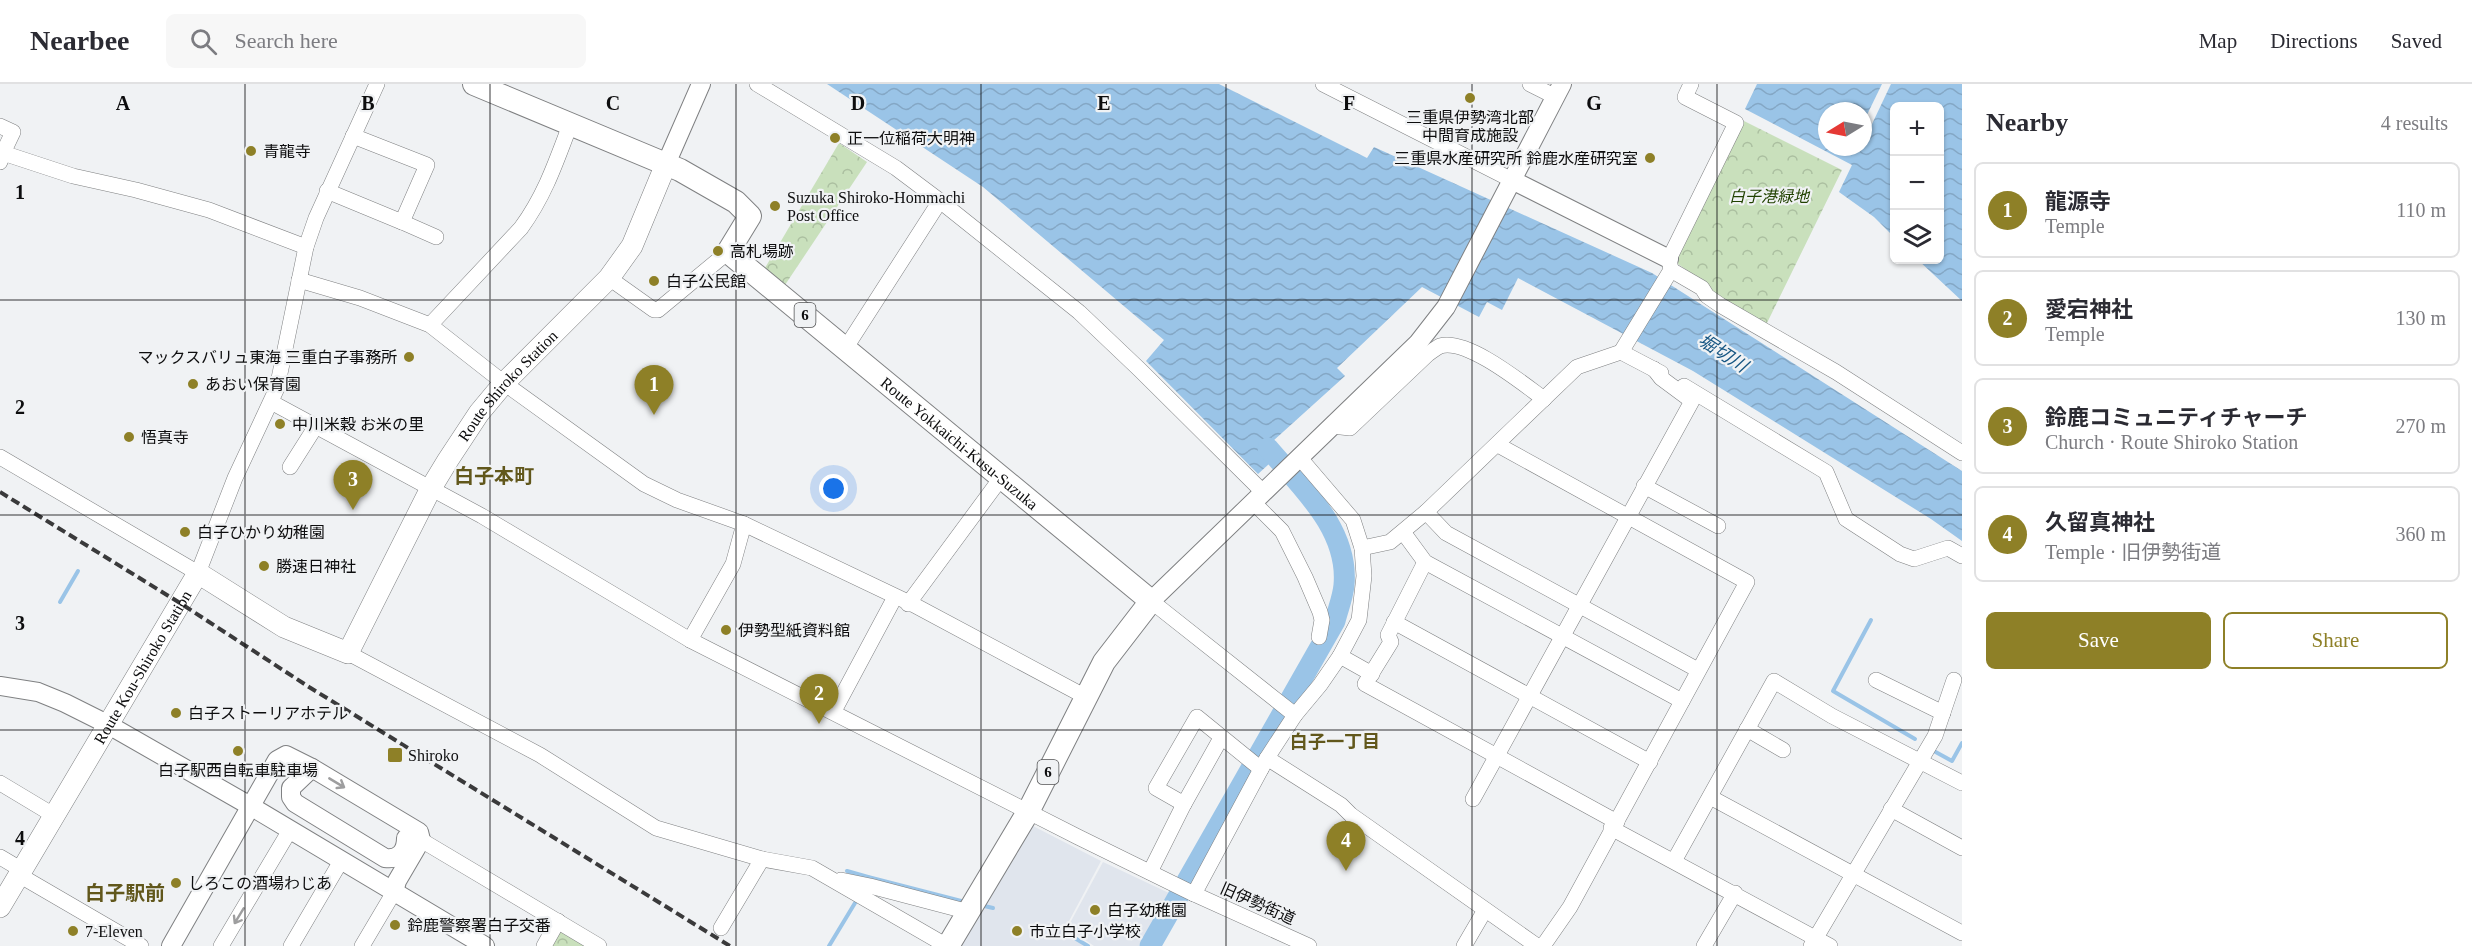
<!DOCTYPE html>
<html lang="en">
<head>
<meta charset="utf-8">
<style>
	:root { --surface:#fff; --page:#f7f7f7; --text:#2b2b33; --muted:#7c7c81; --line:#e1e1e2; --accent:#8e8027 }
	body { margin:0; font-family:"Times New Roman","Noto Sans JP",serif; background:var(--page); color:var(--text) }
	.controls { position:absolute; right:18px; top:18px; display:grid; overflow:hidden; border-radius:9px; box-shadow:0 2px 4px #0004 }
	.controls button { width:54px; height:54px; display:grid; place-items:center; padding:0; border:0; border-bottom:2px solid var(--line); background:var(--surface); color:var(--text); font:30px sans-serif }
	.compass { position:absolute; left:1818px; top:18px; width:54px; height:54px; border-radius:50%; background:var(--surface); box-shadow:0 2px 4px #0004; rotate:260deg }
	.you { position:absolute; left:834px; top:405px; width:21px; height:21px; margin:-15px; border:4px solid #fff; border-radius:50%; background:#1a73e8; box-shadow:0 0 0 9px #1a73e833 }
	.badge { display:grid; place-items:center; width:39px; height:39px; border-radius:50%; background:var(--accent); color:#fff; font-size:20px; font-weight:700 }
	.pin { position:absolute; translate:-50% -50px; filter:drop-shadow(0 2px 3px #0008) }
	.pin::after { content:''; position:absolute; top:32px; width:21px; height:18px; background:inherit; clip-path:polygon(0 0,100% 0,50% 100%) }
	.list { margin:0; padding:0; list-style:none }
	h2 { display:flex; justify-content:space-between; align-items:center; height:78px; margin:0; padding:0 24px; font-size:26px }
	h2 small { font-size:20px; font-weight:400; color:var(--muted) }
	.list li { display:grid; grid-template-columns:39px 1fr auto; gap:18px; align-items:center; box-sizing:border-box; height:96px; margin:0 12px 12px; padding:0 12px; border:2px solid var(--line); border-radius:9px }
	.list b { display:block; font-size:22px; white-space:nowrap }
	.list p { margin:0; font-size:20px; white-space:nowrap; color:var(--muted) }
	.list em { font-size:20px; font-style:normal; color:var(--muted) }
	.actions { display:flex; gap:12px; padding:18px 24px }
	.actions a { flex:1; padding:14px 0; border:2px solid var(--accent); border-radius:9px; text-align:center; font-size:21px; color:var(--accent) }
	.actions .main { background:var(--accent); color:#fff }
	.icon { flex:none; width:33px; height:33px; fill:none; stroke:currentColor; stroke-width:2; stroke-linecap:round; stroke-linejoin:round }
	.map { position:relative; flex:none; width:1962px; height:862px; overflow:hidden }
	header { display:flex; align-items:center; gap:36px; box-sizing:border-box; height:84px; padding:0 30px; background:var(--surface); border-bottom:2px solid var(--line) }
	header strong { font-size:28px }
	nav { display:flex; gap:33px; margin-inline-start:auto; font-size:21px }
	.search { width:420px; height:54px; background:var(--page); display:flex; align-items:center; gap:15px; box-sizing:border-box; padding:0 21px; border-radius:9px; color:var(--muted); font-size:22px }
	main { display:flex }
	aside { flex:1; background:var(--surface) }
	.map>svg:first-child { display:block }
	.built { fill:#e0e5ed }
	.park { fill:url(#park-crowns) }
	.water { fill:url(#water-waves); fill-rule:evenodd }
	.pier { fill:#f0f2f4 }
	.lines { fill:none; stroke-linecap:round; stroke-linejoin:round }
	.stream { stroke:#9ac4e7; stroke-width:4 }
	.river { stroke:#9ac4e7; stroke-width:21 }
	.minor-casing { stroke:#7f8082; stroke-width:16 }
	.tertiary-casing { stroke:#7f8082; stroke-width:20 }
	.secondary-casing { stroke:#7f8082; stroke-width:22 }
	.primary-casing { stroke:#7f8082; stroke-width:24 }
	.minor { stroke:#fff; stroke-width:15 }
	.tertiary { stroke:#fff; stroke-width:18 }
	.secondary { stroke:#fff; stroke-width:21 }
	.primary { stroke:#fff; stroke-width:22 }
	.rail { stroke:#3a3a3b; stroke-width:4; stroke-dasharray:9 4.5; stroke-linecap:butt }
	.oneway { stroke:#9e9e9f }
	.grid { fill:none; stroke:#0d0d0e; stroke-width:1.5; stroke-opacity:0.55 }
	.poi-dot { fill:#8e8027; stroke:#f0f2f4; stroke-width:2 }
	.labels { text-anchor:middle; stroke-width:4.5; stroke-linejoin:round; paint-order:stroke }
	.shield { fill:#f0f2f4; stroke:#515253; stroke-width:1.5 }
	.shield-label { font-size:15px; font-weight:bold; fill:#0d0d0e }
	.poi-label { font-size:16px; fill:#0d0d0e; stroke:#f0f2f4; text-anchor:start }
	.park-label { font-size:16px; font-style:italic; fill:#214201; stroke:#f0f2f4 }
	.street-label { font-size:16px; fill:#0d0d0e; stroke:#f0f2f4 }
	.water-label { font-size:18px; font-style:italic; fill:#155582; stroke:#f0f2f4 }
	.neighbourhood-label { font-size:18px; font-weight:bold; fill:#61571b; stroke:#f0f2f4 }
	.quarter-label { font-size:20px; font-weight:bold; fill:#61571b; stroke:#f0f2f4 }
	.grid-label { font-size:20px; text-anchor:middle; font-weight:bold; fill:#0d0d0e; stroke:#f0f2f4; stroke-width:4.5; stroke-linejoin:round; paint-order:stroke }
</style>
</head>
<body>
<header>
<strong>Nearbee</strong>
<div class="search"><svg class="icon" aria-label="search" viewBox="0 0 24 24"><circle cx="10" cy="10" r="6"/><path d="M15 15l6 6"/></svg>Search here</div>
<nav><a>Map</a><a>Directions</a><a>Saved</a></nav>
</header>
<main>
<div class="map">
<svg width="1962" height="862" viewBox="0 0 1962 862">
	<defs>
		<pattern id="park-crowns" width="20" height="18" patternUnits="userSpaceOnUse" patternTransform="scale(1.5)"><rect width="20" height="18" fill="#c9e0bc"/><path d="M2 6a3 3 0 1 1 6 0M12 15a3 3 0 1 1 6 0" fill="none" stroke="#abbfa0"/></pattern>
		<pattern id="water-waves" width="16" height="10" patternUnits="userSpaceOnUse" patternTransform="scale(1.5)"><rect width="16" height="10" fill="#9ac4e7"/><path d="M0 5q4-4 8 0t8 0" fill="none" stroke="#84a7c5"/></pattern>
	</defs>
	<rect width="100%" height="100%" fill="#f0f2f4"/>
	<g class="built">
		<polygon points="1031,741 1101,777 1068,839 1070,848 1090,862 961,862"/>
		<polygon points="1103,778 1169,809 1139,862 1094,862 1072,847 1070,839"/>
	</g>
	<g class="park">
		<polygon points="1744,37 1842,86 1765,243 1710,209 1705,199 1678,180 1678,173"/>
		<polygon points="839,59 867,78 783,204 762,189"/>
		<polygon points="557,845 594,862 547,862"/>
	</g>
	<g class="water">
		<polygon points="827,0 1219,0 1367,74 1374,63 1652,189 1962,387 1962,457 1931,435 1693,287 1518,194 1502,226 1487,218 1479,233 1422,203 1337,284 1345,292 1273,357 1281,369 1258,390 1146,277 1164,256 983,103"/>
		<path d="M 1757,0 L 1962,0 L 1962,217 L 1918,176 L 1940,176 L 1940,22 L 1894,22 L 1894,153 L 1874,133 L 1839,108 L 1852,81 L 1745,25 ZM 1827,27 L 1863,27 L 1863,63 L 1827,63 Z"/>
	</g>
	<polygon class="pier" points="1882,0 1891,0 1863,59 1863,39"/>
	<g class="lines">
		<g class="stream">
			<polyline points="60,518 78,487"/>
			<polyline points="1871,536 1833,607 1915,655"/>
			<polyline points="1932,666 1952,677 1962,659"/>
			<polyline points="847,787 868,793"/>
			<polyline points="866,796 868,793 965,818"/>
			<polyline points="980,821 993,824"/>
			<polyline points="1068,850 1088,862"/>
			<polyline points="829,862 858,814"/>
		</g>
		<path class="river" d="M 1150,862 L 1335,537 C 1338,525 1343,513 1344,501 C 1349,445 1301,403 1268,364"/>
		<g class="minor-casing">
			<g id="minor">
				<polyline points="757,0 896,84 940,117 1079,228 1139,285 1263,408"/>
				<polyline points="1323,0 1512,96"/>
				<polyline points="1530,0 1556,13"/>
				<polyline points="0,42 13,48 3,69"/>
				<polyline points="0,78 3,69 73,92 136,106 209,126 306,163"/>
				<polyline points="327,107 402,138 427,81 353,52"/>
				<polyline points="402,138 436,153"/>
				<polyline points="1671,186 1702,204 1707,212 1720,221 1836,288 1962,369"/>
				<polyline points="609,194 654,226 658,226 728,168"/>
				<polyline points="299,196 360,214 430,241 504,299 644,400 677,416 744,440 914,521 1086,613"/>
				<path d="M 430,241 L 521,144 C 545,111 556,78 570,41"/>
				<polyline points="845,265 940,117"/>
				<polyline points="1621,268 1661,289"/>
				<polyline points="1684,302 1826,388 1846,435 1900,470 1914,475 1948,464 1962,472"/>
				<polyline points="271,318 482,432 690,556 1078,753 1194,810 1309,862"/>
				<path d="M 1332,342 L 1350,344 L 1428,270 C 1431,268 1436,264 1440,262 C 1467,254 1522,299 1544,315"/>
				<polyline points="1498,361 1747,498 1570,823 1545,859 1540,862"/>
				<polyline points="0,373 198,489 235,394 277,304 306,163 316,134 377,0"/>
				<polyline points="290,383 316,342"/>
				<polyline points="1644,402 1718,442"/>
				<polyline points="1253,418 1282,447 1305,493 1320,528 1322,536 1319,553"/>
				<polyline points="1426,428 1446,449 1698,586"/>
				<polyline points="1403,448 1425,478 1682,617"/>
				<polyline points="1362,464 1390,458 1426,428 1577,283 1621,268 1671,186 1669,175 1736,39 1685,13 1691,0"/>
				<polyline points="1425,478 1388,551 1391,558 1365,600 1617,738"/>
				<polyline points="1151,517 1295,631"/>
				<polyline points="908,520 1001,394"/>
				<polyline points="1394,538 1650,678"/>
				<polyline points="690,556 733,480 744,440"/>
				<polyline points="348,569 540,671 656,744 762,775 812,784 947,862"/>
				<polyline points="1340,572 1372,590"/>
				<polyline points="1876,596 1943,629"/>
				<polyline points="834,627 895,513"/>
				<polyline points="1747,645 1783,666"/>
				<polyline points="1267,674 1341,721 1351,731 1537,862"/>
				<polyline points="0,699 55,732"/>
				<polyline points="1710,713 1962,849"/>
				<polyline points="1473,715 1692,317 1661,294 1654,285"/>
				<polyline points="1184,720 1156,704 1197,633 1261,685"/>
				<polyline points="1891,725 1962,764"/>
				<polyline points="1611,744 1830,862"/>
				<polyline points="421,756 599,862"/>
				<polyline points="0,773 22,786"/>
				<polyline points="1674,777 1774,597 1832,632 1962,699"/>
				<polyline points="1150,788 1184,720 1221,654"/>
				<polyline points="19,791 141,862"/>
				<polyline points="841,796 870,802 969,828"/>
				<polyline points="1194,810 1267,674 1295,631 1320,601 1340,572 1359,536 1364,492 1362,464 1353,436 1299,373"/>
				<polyline points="721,844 762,775"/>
				<polyline points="221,862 290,746"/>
				<polyline points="291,862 341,777"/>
				<polyline points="362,862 394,808"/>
				<polyline points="544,862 558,837"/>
				<polyline points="1464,862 1485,826"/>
				<polyline points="1704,862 1735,809"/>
				<polyline points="1811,862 1935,652 1954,596"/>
			</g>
		</g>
		<g class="tertiary-casing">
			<g id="tertiary">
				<polyline points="666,80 701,0"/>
				<polyline points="1512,96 1669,175"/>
				<polyline points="1151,517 1418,259 1446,223 1562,0"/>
				<polyline points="0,602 38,608 65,619 107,640 252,723 485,862"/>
				<path d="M 312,684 L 291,704 L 291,713 L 295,719 L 385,774 C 399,776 406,767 406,754"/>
				<polyline points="171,862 277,676 286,671 312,684 419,748 421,756 397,797 394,808"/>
			</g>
		</g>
		<g class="secondary-casing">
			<g id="secondary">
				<path id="s1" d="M 0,823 L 198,489 L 284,543 L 348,569 L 431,404 L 448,376 L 479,329 L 504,299 L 609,194 L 632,162 L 666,80"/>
			</g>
		</g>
		<g class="primary-casing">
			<g id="primary">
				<path id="s2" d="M 474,0 L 680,86 L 736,118 L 750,132 L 728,168 L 1151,517 L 1104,578 L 1028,728 L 948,862"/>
			</g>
		</g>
		<use href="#minor" class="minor"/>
		<use href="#tertiary" class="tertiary"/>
		<use href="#secondary" class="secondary"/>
		<use href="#primary" class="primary"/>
		<polyline class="rail" points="0,408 180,519 309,603 730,862"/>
	</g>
	<defs><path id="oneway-shaft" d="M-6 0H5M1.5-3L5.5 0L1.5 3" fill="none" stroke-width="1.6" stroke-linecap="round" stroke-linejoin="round" transform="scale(1.5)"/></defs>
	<g class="oneway">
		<use href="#oneway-shaft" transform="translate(337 699) rotate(31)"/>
		<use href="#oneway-shaft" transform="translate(239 832) rotate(121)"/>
	</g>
	<path class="grid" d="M 245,0 L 245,862M 490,0 L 490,862M 736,0 L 736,862M 981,0 L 981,862M 1226,0 L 1226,862M 1472,0 L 1472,862M 1717,0 L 1717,862M 0,216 L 1962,216M 0,431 L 1962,431M 0,646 L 1962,646"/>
	<g class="poi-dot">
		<circle cx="1470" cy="14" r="6"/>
		<circle cx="835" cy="54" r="6"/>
		<circle cx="251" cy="67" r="6"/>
		<circle cx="1650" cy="74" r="6"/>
		<circle cx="775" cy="122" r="6"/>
		<circle cx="718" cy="167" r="6"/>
		<circle cx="654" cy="197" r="6"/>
		<circle cx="409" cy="273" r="6"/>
		<circle cx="193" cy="300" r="6"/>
		<circle cx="280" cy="340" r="6"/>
		<circle cx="129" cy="353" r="6"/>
		<circle cx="185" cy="448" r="6"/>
		<circle cx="264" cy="482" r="6"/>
		<circle cx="726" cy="546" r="6"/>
		<circle cx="176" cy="629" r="6"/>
		<circle cx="238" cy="667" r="6"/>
		<rect x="387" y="663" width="16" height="16" rx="3"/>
		<circle cx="176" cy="799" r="6"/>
		<circle cx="1095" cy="826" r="6"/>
		<circle cx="395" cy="841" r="6"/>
		<circle cx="73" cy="847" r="6"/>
		<circle cx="1017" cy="847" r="6"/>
	</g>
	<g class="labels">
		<g class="shield">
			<rect x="794.5" y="219" width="21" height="24" rx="4.5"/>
			<rect x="1037.5" y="676" width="21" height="24" rx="4.5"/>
		</g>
		<g class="shield-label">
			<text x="805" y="236">6</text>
			<text x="1048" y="693">6</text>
		</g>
		<g class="poi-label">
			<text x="1470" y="39" text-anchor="middle">三重県伊勢湾北部<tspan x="1470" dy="18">中間育成施設</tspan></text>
			<text x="847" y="60">正一位稲荷大明神</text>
			<text x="263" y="73">青龍寺</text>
			<text x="1638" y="80" text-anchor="end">三重県水産研究所 鈴鹿水産研究室</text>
			<text x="787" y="119">Suzuka Shiroko-Hommachi<tspan x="787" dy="18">Post Office</tspan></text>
			<text x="730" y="173">高札場跡</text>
			<text x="666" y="203">白子公民館</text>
			<text x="397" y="279" text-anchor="end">マックスバリュ東海 三重白子事務所</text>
			<text x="205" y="306">あおい保育園</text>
			<text x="292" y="346">中川米穀 お米の里</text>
			<text x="141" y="359">悟真寺</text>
			<text x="197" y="454">白子ひかり幼稚園</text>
			<text x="276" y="488">勝速日神社</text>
			<text x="738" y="552">伊勢型紙資料館</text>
			<text x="188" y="635">白子ストーリアホテル</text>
			<text x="408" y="677">Shiroko</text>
			<text x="238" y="692" text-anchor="middle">白子駅西自転車駐車場</text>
			<text x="188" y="805">しろこの酒場わじあ</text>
			<text x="1107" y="832">白子幼稚園</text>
			<text x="407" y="847">鈴鹿警察署白子交番</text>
			<text x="85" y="853">7-Eleven</text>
			<text x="1029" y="853">市立白子小学校</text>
		</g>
		<g class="park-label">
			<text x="1769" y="118">白子港緑地</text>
		</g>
		<g class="street-label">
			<text dy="6" stroke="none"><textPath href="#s1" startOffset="872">Route Shiroko Station</textPath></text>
			<text dy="6" stroke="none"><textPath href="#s2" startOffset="650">Route Yokkaichi-Kusu-Suzuka</textPath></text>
			<text dy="6" stroke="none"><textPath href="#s1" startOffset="279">Route Kou-Shiroko Station</textPath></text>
			<text transform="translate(1258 819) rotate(24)" y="6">旧伊勢街道</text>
		</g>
		<g class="water-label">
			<text transform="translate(1723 269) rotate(33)" y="6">堀切川</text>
		</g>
		<g class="neighbourhood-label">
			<text x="1335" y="664">白子一丁目</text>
		</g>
		<g class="quarter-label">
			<text x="494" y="399">白子本町</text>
			<text x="125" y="816">白子駅前</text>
		</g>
	</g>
	<g class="grid-label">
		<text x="123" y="26">A</text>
		<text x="368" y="26">B</text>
		<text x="613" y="26">C</text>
		<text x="858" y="26">D</text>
		<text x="1104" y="26">E</text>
		<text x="1349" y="26">F</text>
		<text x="1594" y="26">G</text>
		<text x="20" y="115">1</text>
		<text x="20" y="330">2</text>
		<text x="20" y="546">3</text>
		<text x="20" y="761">4</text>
	</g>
</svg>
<div class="controls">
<button>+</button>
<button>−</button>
<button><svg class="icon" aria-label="layers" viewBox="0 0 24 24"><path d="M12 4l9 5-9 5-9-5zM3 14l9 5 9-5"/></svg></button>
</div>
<svg class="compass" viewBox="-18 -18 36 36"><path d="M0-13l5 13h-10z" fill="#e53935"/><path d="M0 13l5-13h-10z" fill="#7c7c81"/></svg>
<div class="you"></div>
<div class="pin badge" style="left:654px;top:331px">1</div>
<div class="pin badge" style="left:819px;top:640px">2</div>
<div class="pin badge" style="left:353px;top:426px">3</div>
<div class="pin badge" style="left:1346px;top:787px">4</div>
</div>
<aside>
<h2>Nearby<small>4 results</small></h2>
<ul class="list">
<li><span class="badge">1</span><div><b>龍源寺</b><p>Temple</p></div><em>110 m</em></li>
<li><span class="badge">2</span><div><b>愛宕神社</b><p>Temple</p></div><em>130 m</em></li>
<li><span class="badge">3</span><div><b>鈴鹿コミュニティチャーチ</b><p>Church · Route Shiroko Station</p></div><em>270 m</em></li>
<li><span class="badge">4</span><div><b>久留真神社</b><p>Temple · 旧伊勢街道</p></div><em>360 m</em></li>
</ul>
<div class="actions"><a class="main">Save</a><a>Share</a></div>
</aside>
</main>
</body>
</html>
